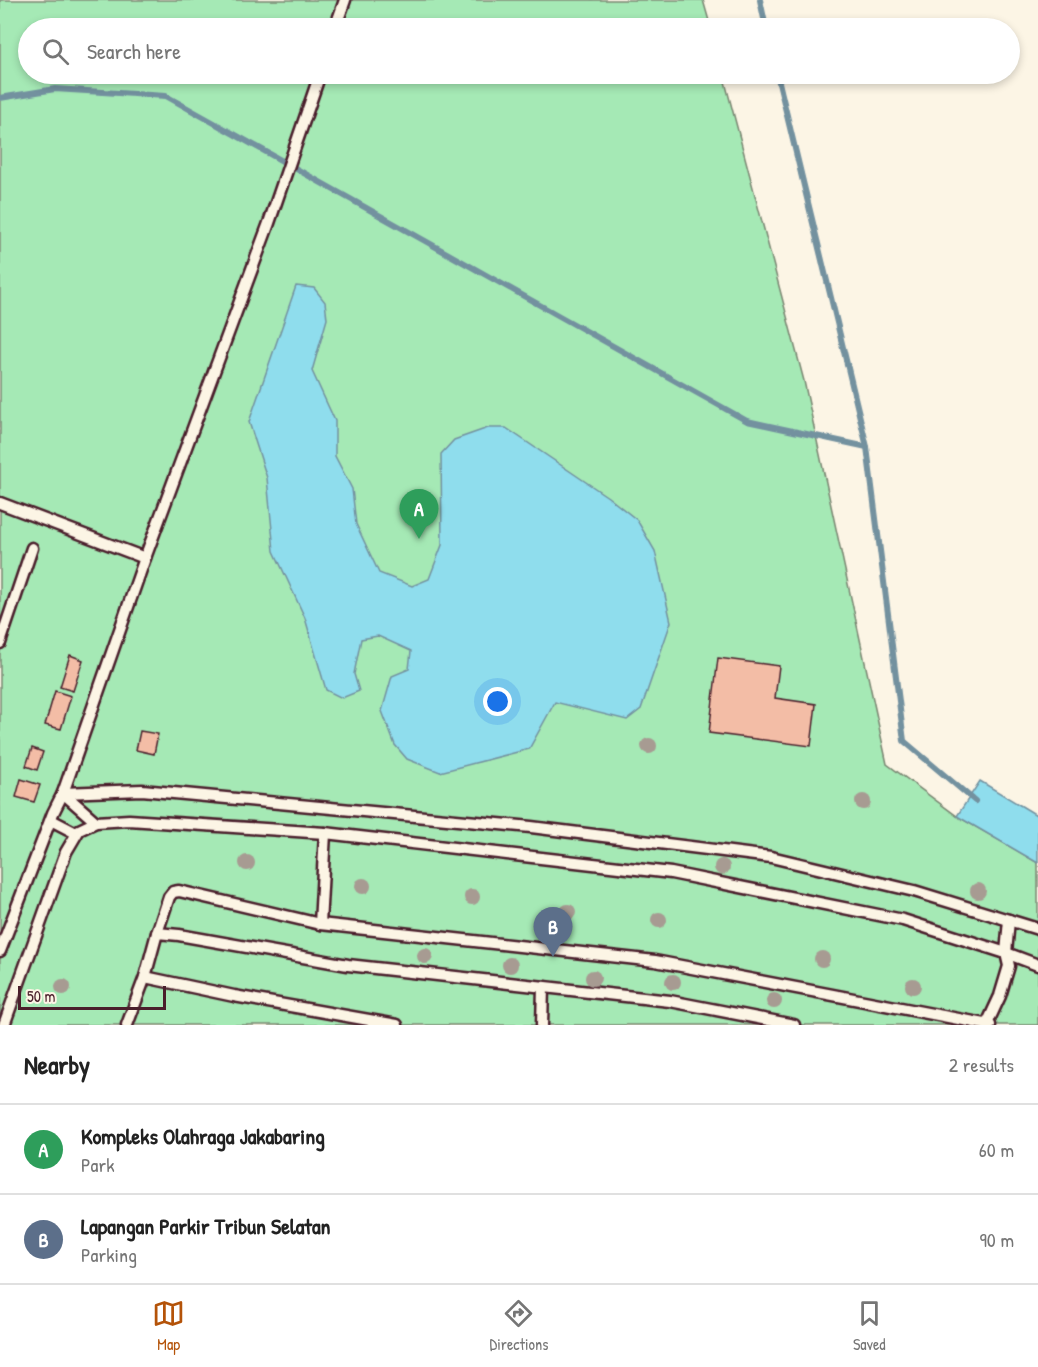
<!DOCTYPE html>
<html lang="en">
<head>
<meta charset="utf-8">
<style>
	:root { --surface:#fff; --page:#f6f6f6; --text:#222; --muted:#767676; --line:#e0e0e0; --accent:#b45309 }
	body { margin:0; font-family:"Patrick Hand",sans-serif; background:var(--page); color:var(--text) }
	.scale { position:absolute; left:18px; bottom:15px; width:148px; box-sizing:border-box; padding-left:6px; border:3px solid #4a1f2b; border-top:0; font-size:16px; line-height:21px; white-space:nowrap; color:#4a1f2b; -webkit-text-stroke:4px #fcf5e5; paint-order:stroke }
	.you { position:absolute; left:498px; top:702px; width:21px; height:21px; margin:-15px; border:4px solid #fff; border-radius:50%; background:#1a73e8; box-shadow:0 0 0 9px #1a73e833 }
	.badge { display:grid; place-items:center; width:39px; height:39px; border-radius:50%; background:var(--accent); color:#fff; font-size:20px; font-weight:700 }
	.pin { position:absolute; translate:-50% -50px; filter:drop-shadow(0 2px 3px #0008) }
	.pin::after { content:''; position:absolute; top:32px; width:21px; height:18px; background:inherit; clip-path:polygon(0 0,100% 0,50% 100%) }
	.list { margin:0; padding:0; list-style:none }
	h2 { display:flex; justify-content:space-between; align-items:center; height:78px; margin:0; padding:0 24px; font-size:26px }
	h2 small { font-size:20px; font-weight:400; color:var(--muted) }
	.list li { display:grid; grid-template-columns:39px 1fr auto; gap:18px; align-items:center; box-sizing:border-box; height:90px; padding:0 24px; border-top:2px solid var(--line) }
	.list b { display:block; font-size:22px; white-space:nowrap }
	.list p { margin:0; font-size:20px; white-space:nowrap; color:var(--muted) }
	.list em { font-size:20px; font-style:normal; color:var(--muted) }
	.icon { flex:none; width:33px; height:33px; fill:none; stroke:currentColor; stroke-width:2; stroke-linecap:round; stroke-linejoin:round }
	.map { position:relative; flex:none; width:1038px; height:1025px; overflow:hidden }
	.search { position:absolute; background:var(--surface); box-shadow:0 3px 9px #0003; left:18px; right:18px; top:18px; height:66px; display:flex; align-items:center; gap:15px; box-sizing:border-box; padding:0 21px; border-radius:33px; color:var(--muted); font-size:22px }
	.sheet { height:258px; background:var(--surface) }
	nav { display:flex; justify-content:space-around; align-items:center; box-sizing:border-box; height:84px; border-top:2px solid var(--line); background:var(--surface); font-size:16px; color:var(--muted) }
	nav a { display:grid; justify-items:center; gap:3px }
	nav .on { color:var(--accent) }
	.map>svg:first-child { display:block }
	.green { fill:#a5e9b5; stroke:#788470; stroke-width:1.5 }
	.water { fill:#8fdded; stroke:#73919f; stroke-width:1.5 }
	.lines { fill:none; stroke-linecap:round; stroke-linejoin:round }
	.stream { stroke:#73919f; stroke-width:6 }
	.building { fill:#f3bda6; stroke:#4a1f2b; stroke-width:1.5 }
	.service-casing { stroke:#4a1f2b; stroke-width:15 }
	.service { stroke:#fcf5e5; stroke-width:10 }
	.tree { fill:#a79b92 }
</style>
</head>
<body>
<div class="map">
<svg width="1038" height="1025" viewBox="0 0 1038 1025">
	<rect width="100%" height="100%" fill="#fcf5e5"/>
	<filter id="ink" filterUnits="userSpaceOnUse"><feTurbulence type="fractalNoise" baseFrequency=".0167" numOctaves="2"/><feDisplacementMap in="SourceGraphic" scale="12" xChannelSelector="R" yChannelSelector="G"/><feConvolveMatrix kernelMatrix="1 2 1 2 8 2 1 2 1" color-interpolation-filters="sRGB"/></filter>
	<g filter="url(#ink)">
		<polygon class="green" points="0,0 703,0 711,28 28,28 28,74 723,74 804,381 887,764 957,816 1038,863 1038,1025 0,1025"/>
		<g class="water">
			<polygon points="296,286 314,288 325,302 327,319 312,371 335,421 335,456 352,489 356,524 379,573 412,586 429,579 442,545 441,454 454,440 488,428 506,428 608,497 637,520 655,551 671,622 641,709 627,720 555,702 529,749 440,772 407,759 395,745 382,711 392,676 409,669 411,651 378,636 361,639 354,674 359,691 342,698 326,690 305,618 274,551 267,478 249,422"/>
			<polygon points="980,781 1038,816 1038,863 957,816"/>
		</g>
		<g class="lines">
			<g class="stream">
				<polyline points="760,0 766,28"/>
				<polyline points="777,74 867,447 904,741 975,801"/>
				<polyline points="0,98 55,89 166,96 747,421 867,447"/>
			</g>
		</g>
		<g class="building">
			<polygon points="70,655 83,660 73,691 60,687"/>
			<polygon points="718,658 779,666 775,698 816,704 811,746 709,733"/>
			<polygon points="55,691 71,696 61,729 45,725"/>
			<polygon points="140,731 158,734 154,754 136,750"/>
			<polygon points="32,748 43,752 37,770 26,766"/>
			<polygon points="21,779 40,785 34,802 16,797"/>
		</g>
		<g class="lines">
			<g class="service-casing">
				<g id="service">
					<polyline points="335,28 345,0"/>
					<polyline points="0,503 145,558"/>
					<polyline points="0,643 32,548"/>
					<polyline points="51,820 76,833"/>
					<polyline points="96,822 63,793 145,558 269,223 320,74"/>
					<polyline points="320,924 325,833"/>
					<polyline points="157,933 169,897 173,892 179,891 320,924 655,961 990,1025"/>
					<polyline points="0,951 53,813 63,793 142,790 531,827 771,857 914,891 1038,929"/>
					<polyline points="145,977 234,996 397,1025"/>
					<polyline points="987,1024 1000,996 1009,966 1006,953 1009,920"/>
					<polyline points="4,1025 66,852 79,830 96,822 129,820 325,833 671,873 903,920 1006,953 1038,965"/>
					<polyline points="127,1025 145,977 157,933 179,935 348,965 670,1001 794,1025"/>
					<polyline points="542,1025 543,987"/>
				</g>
			</g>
			<use href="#service" class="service"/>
		</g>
		<g class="tree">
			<circle cx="649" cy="746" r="8"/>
			<circle cx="863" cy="802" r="8"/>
			<circle cx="247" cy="863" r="8"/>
			<circle cx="722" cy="867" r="8"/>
			<circle cx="363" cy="886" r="8"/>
			<circle cx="978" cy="891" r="8"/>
			<circle cx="472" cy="897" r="8"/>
			<circle cx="568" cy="912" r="8"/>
			<circle cx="659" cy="920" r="8"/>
			<circle cx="425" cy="956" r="8"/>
			<circle cx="822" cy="959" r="8"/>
			<circle cx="510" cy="965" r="8"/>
			<circle cx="593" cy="978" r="8"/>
			<circle cx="673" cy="982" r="8"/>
			<circle cx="913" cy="986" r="8"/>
			<circle cx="63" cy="987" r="8"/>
			<circle cx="774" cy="1001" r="8"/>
		</g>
	</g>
</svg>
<div class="scale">50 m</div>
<div class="you"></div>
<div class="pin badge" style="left:419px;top:539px;background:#2e9e5b">A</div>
<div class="pin badge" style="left:553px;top:957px;background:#5c6f8a">B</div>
<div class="search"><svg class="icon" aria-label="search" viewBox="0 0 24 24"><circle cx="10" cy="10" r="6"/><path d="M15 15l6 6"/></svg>Search here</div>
</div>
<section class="sheet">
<h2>Nearby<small>2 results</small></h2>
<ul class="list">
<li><span class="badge" style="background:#2e9e5b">A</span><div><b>Kompleks Olahraga Jakabaring</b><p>Park</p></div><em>60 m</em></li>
<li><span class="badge" style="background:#5c6f8a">B</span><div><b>Lapangan Parkir Tribun Selatan</b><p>Parking</p></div><em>90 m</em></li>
</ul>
</section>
<nav>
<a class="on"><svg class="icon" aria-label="map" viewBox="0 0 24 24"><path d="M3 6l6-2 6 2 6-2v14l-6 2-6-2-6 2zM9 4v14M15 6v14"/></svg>Map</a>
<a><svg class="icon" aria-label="directions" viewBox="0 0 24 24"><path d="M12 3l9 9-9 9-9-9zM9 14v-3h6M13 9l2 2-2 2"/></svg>Directions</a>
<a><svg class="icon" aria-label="saved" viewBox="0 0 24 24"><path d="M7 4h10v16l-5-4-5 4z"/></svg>Saved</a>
</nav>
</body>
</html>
